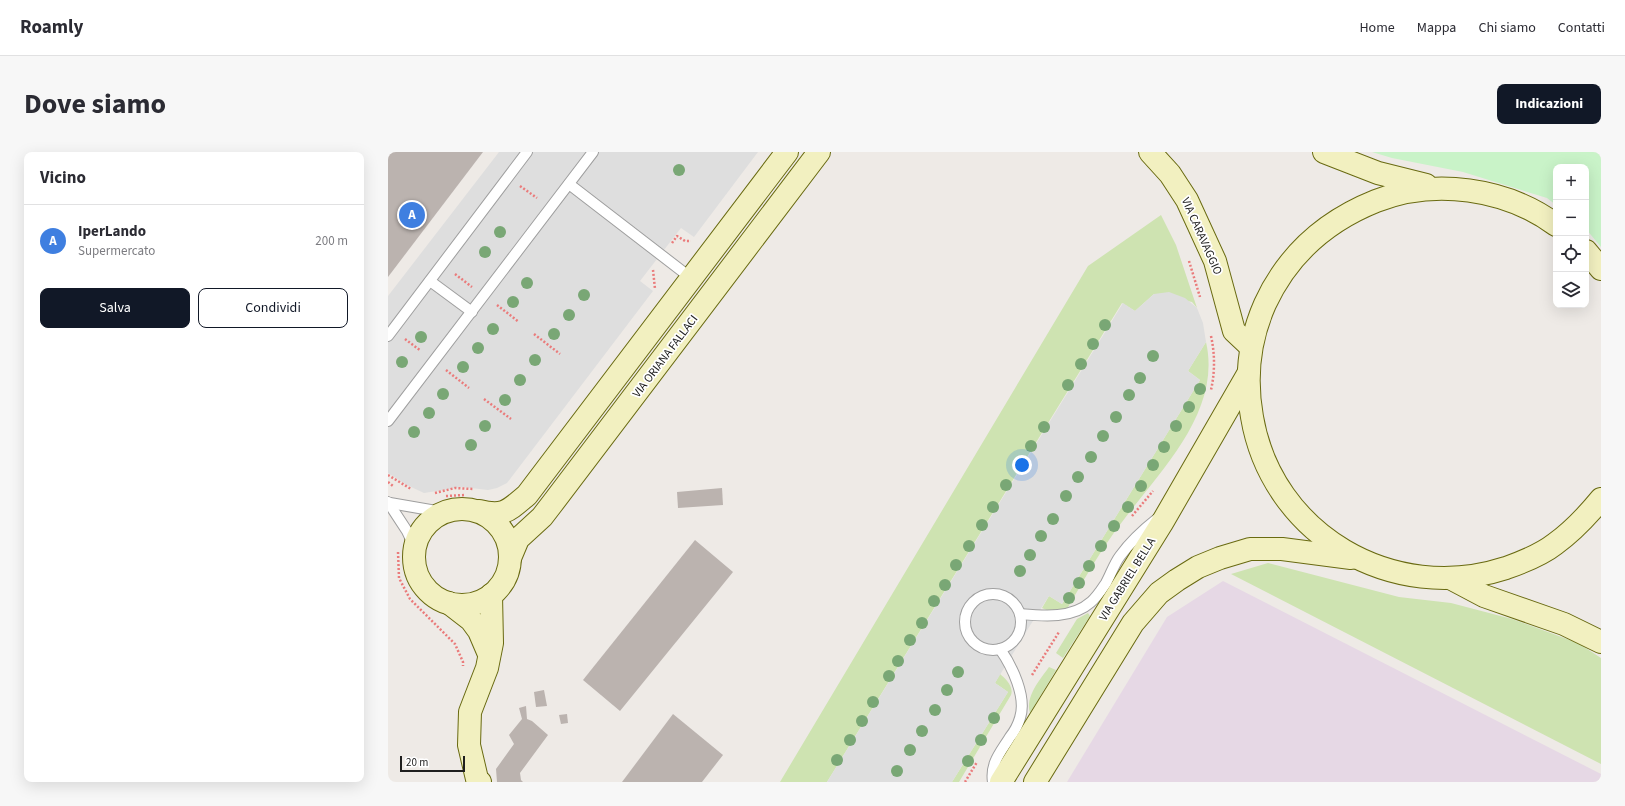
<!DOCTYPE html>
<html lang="it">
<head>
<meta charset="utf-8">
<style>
	:root { --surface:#fff; --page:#f7f7f7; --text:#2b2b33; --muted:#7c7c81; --line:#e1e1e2; --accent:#111827 }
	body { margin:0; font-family:"Source Sans 3",sans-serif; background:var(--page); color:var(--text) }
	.controls { position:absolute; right:12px; top:12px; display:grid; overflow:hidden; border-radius:8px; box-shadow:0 4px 16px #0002 }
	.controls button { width:36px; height:36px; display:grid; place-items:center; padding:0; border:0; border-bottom:1px solid var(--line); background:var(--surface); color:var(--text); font:20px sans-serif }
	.scale { position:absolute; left:12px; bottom:10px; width:65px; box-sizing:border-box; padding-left:4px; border:2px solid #1e1e1e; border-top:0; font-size:11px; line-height:14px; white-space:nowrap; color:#1e1e1e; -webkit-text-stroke:3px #fff; paint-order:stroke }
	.you { position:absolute; left:634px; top:313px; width:14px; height:14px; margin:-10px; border:3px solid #fff; border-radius:50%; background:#1a73e8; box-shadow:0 0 0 6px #1a73e833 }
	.badge { display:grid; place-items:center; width:26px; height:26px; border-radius:50%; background:var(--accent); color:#fff; font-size:13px; font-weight:700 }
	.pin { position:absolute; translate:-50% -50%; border:2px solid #fff; box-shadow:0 1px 4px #0006 }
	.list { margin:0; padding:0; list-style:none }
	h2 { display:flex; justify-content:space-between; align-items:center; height:52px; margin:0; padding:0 16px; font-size:17px }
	h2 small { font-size:13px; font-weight:400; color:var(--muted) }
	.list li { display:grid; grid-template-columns:26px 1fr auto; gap:12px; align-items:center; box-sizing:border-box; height:72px; padding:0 16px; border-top:1px solid var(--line) }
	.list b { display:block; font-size:15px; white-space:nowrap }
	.list p { margin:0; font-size:13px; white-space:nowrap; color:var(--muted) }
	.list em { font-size:13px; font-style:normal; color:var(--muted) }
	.actions { display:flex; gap:8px; padding:12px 16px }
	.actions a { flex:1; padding:9px 0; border:1px solid var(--accent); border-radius:8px; text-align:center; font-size:14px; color:var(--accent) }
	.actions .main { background:var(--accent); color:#fff }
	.icon { flex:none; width:22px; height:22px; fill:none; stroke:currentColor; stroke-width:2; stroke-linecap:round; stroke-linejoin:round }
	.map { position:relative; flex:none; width:1213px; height:630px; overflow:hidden; border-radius:8px }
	header { display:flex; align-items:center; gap:24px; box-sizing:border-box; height:56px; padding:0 20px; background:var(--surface); border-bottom:1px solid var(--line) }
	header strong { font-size:19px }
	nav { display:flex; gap:22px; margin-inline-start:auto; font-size:14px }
	.intro { display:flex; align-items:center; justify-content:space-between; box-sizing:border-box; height:96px; padding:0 24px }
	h1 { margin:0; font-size:28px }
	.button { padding:10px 18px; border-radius:8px; background:var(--accent); color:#fff; font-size:14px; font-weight:700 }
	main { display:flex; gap:24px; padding:0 24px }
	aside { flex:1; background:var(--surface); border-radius:8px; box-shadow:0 4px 16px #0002 }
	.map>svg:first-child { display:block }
	.industrial { fill:#e6d8e5 }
	.grass { fill:#cee3b1 }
	.park { fill:#c9f3c8 }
	.parking { fill:#dedede }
	.building { fill:#bbb3af }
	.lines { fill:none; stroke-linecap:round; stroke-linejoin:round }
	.lane-casing { stroke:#9f9f9f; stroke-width:12 }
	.secondary-casing { stroke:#696a11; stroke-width:24 }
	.path { stroke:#ea7b7b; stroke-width:2.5; stroke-dasharray:2 2; stroke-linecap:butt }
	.lane { stroke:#fff; stroke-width:10 }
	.secondary { stroke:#f2f0c0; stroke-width:22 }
	.tree { fill:#79a775 }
	.labels { text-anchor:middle; stroke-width:3.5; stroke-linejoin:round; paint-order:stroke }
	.street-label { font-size:12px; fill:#1e1e1e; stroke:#fff }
</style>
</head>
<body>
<header>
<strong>Roamly</strong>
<nav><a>Home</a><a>Mappa</a><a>Chi siamo</a><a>Contatti</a></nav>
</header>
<div class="intro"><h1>Dove siamo</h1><a class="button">Indicazioni</a></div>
<main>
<aside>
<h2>Vicino<small></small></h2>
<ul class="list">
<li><span class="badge" style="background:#3f7fe0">A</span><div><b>IperLando</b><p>Supermercato</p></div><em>200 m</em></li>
</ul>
<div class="actions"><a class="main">Salva</a><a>Condividi</a></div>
</aside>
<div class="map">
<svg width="1213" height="630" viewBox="0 0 1213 630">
	<rect width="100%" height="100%" fill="#eeeae6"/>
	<polygon class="industrial" points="835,429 1213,622 1213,630 679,630 779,465"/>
	<g class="grass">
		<polygon points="773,63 788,93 809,156 804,150 766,142 747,159 734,151 439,630 392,630 700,114"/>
		<path d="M 818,190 C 834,260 772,319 734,370 C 713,397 696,428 679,457 L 663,460 L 654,456 L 661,444 L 674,452 L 812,228 L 800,219 Z"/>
		<polygon points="880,411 1011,445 1063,451 1124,467 1190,491 1213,506 1213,612 843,422"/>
		<polygon points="700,461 702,464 675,506 668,501 689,467"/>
		<path d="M 661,515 L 668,518 L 642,561 C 637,544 652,528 661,515 Z"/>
		<path d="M 612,522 C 618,527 626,535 623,543 L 571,630 L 564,630 L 620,540 L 607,531 Z"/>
	</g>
	<polygon class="park" points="984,0 1213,0 1213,95 1198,77 1198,15 1168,15 1168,53 1159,46 1075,20 1004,6"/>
	<g class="parking">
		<polygon points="111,0 370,0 306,85 293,76 252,129 265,139 119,331 109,336 100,338 74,335 36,341 19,333 0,321 0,144"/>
		<polygon points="781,140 797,146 809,156 815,171 818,190 800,219 812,228 674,452 661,444 643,472 607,531 620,540 564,630 439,630 735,151 747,159 766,142"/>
	</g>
	<g class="building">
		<polygon points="0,0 95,0 0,125"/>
		<polygon points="334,336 335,353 290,356 289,340"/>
		<polygon points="307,388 345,420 232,559 195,528"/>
		<polygon points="156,538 159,554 148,555 146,540"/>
		<polygon points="138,554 139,567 144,569 160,583 132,621 133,628 135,630 109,630 108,617 126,592 121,583 134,567 131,556"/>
		<polygon points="179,562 180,571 173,572 171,563"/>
		<polygon points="285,562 335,603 314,630 234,630"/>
	</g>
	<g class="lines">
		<g class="lane-casing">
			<g id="lane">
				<polyline points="181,32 303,126"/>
				<polyline points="42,129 84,160"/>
				<polyline points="0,184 139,0"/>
				<polyline points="0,269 205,0"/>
				<polyline points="0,350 19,379 26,394"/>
				<polyline points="2,351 54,360"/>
				<circle cx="605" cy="470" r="28"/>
				<path d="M 632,462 C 655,464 684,467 703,450 C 709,445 714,437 718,431 C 723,422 726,412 732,404 C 743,389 755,378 769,367"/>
				<path d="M 605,630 C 602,611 613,600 622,585 C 626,580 630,573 632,566 C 639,545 624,514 612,497"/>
			</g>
		</g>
		<g class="secondary-casing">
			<g id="secondary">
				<polyline points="762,0 782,22 799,48 827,109 846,179 863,195"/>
				<polyline points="936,0 990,21 1038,33"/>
				<path d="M 1168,73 C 1118,36 1046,26 988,49 C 938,69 900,102 877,152 C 861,188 857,226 864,265 C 884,383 1005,453 1118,416 C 1135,410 1153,403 1167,392 C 1185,379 1199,364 1213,347"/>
				<polyline points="1198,99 1213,117"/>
				<circle cx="74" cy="405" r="48"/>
				<path d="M 91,359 C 116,365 120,359 139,343 L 399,0"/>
				<polyline points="122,406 130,387 154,365 164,352 431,0"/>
				<polyline points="1062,426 1096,444 1176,472 1213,490"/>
				<polyline points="61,451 83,468 91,479 100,500"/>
				<polyline points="92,630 89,627 81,593 82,560 99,516 104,491 103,443"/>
				<polyline points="613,630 774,371 860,222"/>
				<polyline points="647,630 745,471 771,441 789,428 810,415 832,406 862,397 894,397 963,406"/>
			</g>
		</g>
		<g class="path">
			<polyline points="132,34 149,46"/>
			<polyline points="284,91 289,84 297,89 303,89"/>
			<polyline points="801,109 812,145"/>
			<polyline points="265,118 267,137"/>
			<polyline points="67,122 84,135"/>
			<polyline points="109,153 131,170"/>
			<polyline points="146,182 172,202"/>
			<path d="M 823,184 C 827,202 827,220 823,238"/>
			<polyline points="17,187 33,199"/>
			<polyline points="58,218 81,236"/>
			<polyline points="96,247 123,267"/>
			<polyline points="0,323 23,337"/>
			<polyline points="0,330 5,334"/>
			<polyline points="47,341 67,336 85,337"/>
			<polyline points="58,344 77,343"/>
			<polyline points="744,364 765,339"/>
			<polyline points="10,400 11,426 22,447 67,492 75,510 75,514"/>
			<polyline points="644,523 671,480"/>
			<polyline points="577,630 589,610"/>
		</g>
		<use href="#lane" class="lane"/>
		<use href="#secondary" class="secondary"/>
	</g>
	<g class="tree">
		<circle cx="291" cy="18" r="6"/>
		<circle cx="112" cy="80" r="6"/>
		<circle cx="97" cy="100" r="6"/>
		<circle cx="139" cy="131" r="6"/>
		<circle cx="196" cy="143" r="6"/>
		<circle cx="125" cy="150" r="6"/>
		<circle cx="181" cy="163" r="6"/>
		<circle cx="717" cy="173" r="6"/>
		<circle cx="105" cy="177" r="6"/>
		<circle cx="166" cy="182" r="6"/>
		<circle cx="33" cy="185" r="6"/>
		<circle cx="705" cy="192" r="6"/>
		<circle cx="90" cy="196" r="6"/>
		<circle cx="765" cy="204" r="6"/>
		<circle cx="147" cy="208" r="6"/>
		<circle cx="14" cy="210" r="6"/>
		<circle cx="693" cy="212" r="6"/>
		<circle cx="75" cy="215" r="6"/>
		<circle cx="752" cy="226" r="6"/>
		<circle cx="132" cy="228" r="6"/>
		<circle cx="680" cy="233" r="6"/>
		<circle cx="812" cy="237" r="6"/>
		<circle cx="55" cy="242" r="6"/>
		<circle cx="741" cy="243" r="6"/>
		<circle cx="117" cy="248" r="6"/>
		<circle cx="801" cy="255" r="6"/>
		<circle cx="41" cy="261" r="6"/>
		<circle cx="728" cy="265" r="6"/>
		<circle cx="97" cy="274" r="6"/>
		<circle cx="788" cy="274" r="6"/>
		<circle cx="656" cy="275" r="6"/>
		<circle cx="26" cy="280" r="6"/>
		<circle cx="715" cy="284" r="6"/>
		<circle cx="83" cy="293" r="6"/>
		<circle cx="643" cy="294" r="6"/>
		<circle cx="776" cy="295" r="6"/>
		<circle cx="703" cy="305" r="6"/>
		<circle cx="765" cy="313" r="6"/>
		<circle cx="631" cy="315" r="6"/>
		<circle cx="690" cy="325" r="6"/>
		<circle cx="618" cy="333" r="6"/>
		<circle cx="753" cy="334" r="6"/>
		<circle cx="678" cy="344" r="6"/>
		<circle cx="605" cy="355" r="6"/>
		<circle cx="740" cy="355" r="6"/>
		<circle cx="665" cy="367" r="6"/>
		<circle cx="594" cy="373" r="6"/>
		<circle cx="726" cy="374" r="6"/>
		<circle cx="653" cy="384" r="6"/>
		<circle cx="581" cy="394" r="6"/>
		<circle cx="713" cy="394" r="6"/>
		<circle cx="642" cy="403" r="6"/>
		<circle cx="568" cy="413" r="6"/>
		<circle cx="701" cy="414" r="6"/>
		<circle cx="632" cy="419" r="6"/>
		<circle cx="691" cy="431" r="6"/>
		<circle cx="557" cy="433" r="6"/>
		<circle cx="681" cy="446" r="6"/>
		<circle cx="546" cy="449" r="6"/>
		<circle cx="534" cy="471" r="6"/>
		<circle cx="522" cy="488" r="6"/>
		<circle cx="510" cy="509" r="6"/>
		<circle cx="570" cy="520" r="6"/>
		<circle cx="501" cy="524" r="6"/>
		<circle cx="559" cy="538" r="6"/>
		<circle cx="485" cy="550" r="6"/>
		<circle cx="547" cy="558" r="6"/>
		<circle cx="606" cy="566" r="6"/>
		<circle cx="474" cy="569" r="6"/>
		<circle cx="534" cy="579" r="6"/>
		<circle cx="462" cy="588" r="6"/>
		<circle cx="593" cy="588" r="6"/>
		<circle cx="522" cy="598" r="6"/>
		<circle cx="449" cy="608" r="6"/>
		<circle cx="580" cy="609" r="6"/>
		<circle cx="509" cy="619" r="6"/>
	</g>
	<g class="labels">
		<g class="street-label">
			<text transform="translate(814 84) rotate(66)" y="4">VIA CARAVAGGIO</text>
			<text transform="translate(277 204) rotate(-53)" y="4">VIA ORIANA FALLACI</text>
			<text transform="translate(739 427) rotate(-58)" y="4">VIA GABRIEL BELLA</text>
		</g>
	</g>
</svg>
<div class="controls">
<button>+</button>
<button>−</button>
<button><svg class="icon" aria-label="locate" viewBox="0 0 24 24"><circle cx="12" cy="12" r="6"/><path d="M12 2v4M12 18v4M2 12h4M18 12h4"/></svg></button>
<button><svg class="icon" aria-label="layers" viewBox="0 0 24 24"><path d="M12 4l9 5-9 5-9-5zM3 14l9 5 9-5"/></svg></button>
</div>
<div class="scale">20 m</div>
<div class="you"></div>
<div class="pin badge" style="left:24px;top:63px;background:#3f7fe0">A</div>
</div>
</main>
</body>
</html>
